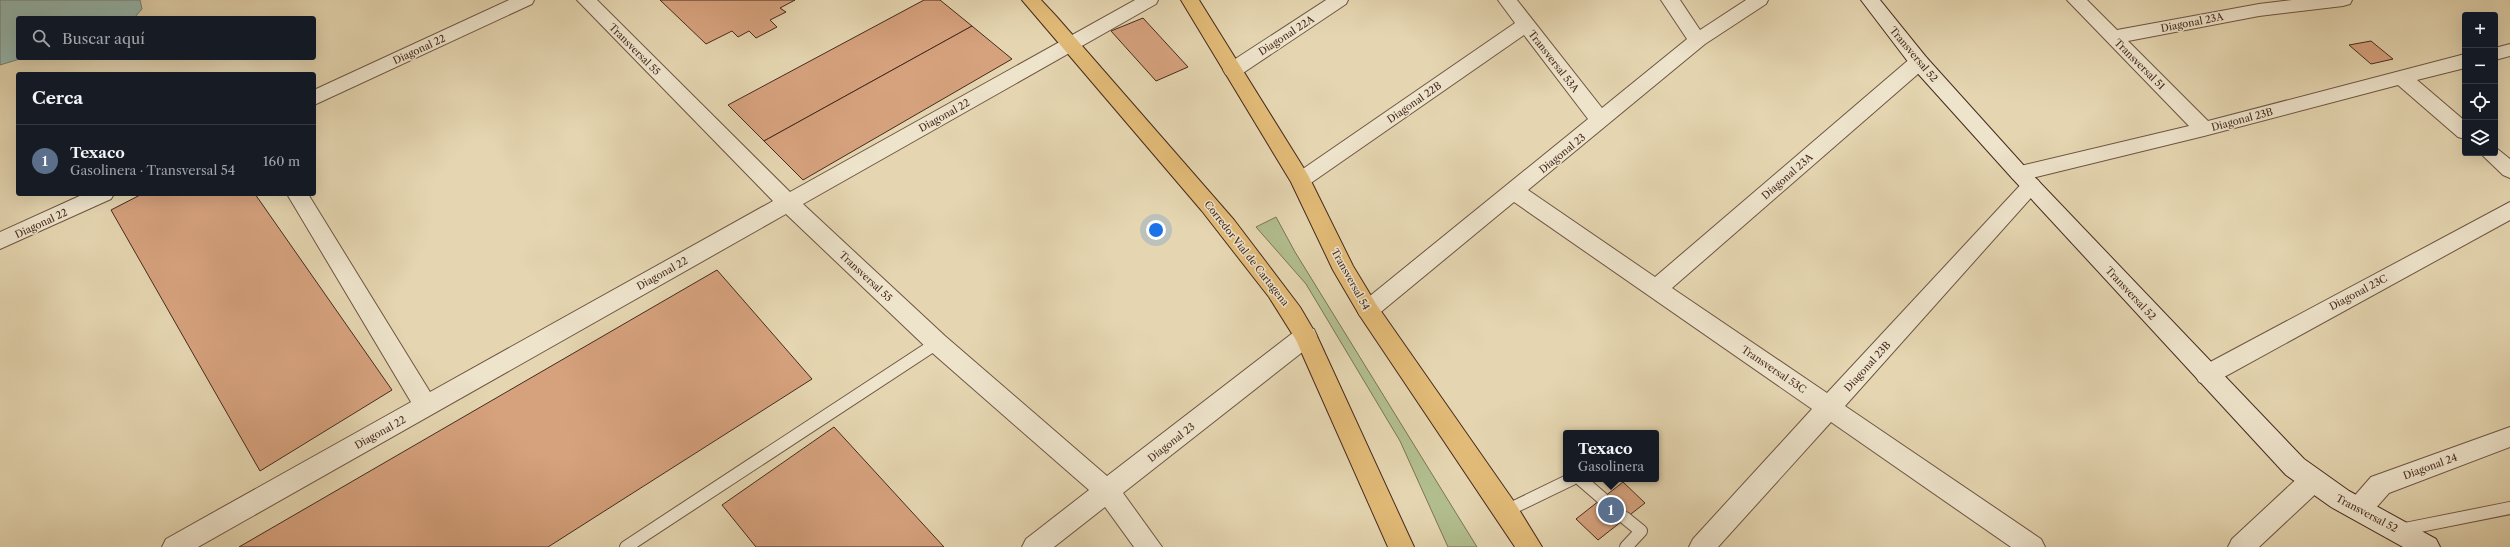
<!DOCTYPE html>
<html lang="es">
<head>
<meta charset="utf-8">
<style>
	:root { --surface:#171b24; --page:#20242c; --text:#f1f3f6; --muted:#9ea1a6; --line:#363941; --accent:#c59692 }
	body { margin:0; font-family:"Libre Caslon Text",serif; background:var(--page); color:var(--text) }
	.controls { position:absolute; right:12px; top:12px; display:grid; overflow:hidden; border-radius:4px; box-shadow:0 4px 16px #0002 }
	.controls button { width:36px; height:36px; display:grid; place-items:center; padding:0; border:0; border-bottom:1px solid var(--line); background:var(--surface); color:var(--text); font:20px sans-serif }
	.you { position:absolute; left:1156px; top:230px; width:14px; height:14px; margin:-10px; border:3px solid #fff; border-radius:50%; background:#1a73e8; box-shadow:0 0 0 6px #1a73e833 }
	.badge { display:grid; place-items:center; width:26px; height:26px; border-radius:50%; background:var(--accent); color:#fff; font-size:13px; font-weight:700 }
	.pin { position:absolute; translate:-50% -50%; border:2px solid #fff; box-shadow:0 1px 4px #0006 }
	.popup { position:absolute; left:1563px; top:430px; width:96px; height:52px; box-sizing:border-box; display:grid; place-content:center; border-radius:4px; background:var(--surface); filter:drop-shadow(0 1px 3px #0005); font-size:13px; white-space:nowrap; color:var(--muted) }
	.popup b { font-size:15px; color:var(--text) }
	.popup::after { content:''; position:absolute; left:50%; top:100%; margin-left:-8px; border:8px solid transparent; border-top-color:var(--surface) }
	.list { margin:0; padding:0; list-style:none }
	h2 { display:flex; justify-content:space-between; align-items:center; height:52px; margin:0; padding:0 16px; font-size:17px }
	h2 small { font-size:13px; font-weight:400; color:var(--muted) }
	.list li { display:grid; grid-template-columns:26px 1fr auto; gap:12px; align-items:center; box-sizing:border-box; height:72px; padding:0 16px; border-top:1px solid var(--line) }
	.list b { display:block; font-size:15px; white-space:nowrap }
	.list p { margin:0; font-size:13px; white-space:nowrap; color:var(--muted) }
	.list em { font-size:13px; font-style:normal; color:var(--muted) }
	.icon { flex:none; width:22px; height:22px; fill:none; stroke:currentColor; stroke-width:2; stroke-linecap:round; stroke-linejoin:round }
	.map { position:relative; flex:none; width:2510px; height:547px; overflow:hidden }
	.search { position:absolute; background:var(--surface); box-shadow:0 4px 16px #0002; left:16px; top:16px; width:300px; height:44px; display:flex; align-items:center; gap:10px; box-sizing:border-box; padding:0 14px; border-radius:4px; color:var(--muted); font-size:15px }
	.panel { position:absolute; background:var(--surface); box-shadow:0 4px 16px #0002; left:16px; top:72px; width:300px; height:124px; border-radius:4px }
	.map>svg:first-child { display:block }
	.green { fill:#b2be8e; stroke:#7c7456 }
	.water { fill:#96b9af; stroke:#768075 }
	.building { fill:#d6a27e; stroke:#462a1d }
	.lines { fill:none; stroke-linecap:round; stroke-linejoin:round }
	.lane-casing { stroke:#6e5542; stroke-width:14 }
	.street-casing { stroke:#6e5542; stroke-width:2 }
	.secondary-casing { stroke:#462a1d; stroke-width:2 }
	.primary-casing { stroke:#462a1d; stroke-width:2 }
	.lane { stroke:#eee4cc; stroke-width:12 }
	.street { fill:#eee4cc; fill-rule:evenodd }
	.secondary { fill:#eee4cc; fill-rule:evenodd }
	.primary { fill:#e2bb78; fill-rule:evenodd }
	.labels { text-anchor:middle; stroke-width:3; stroke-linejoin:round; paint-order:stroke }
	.street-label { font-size:10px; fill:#462a1d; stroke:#eee4cc }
</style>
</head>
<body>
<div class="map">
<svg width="2510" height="547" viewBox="0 0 2510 547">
	<rect width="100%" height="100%" fill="#e5d6b1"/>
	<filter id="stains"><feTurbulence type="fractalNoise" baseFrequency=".005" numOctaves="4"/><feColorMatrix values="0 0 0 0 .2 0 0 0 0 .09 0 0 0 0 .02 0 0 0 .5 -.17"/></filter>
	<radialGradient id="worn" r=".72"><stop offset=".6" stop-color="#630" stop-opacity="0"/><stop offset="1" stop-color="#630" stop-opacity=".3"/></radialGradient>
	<polygon class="green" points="1276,217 1295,252 1477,547 1448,547 1400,441 1306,284 1256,227"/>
	<polygon class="water" points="0,0 140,0 142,9 134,18 18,18 18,58 23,58 0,65"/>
	<g class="building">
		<polygon points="660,0 795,0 780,8 786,12 770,20 777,27 756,38 749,31 738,37 732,31 706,44"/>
		<polygon points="924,0 940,0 972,26 764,141 728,105"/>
		<polygon points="1143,18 1188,67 1156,81 1111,31"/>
		<polygon points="972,26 1012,59 803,180 764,141"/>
		<polygon points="2371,41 2393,59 2371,64 2349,45"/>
		<polygon points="142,194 255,194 392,390 260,471 111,210"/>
		<polygon points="717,270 812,379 548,547 239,547"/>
		<polygon points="834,427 944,547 756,547 722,505"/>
		<polygon points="1623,482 1645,503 1598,540 1576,519"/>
	</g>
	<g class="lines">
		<g class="lane-casing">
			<g id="lane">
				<polyline points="1580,479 1602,498"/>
				<polyline points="1506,511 1572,479"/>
				<polyline points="1625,518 1641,531 1626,547"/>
				<polyline points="2400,530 2510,508"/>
				<polyline points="626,547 937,343"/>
			</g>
		</g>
		<g class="street-casing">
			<g id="street">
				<polygon points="509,0 534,0 532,4 314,105 314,90"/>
				<polygon points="577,0 597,0 790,192 1135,0 1158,0 1156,4 803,204 945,336 1107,476 1298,329 1306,327 1314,329 1317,336 1314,343 1123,493 1162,547 1134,547 1105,507 1054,547 1022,547 1026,539 1089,490 929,350 786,214 198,547 162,547 166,539 411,402 287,194 308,194 430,392 773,201"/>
				<polygon points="1326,0 1348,0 1346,4 1240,75 1233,77 1226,75 1223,70 1226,65"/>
				<polygon points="1498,0 1517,0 1602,108 1687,39 1661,0 1680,0 1700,30 1746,0 1768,0 1766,4 1705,44 1528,190 1655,277 1912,57 1919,55 1926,57 1929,62 1926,67 1672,288 1827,393 2026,179 2019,181 2012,178 2009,173 2012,168 2189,126 2067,0 2087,0 2117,30 2259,4 2292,0 2352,0 2350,4 2343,6 2259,16 2128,41 2208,121 2465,54 2465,68 2417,80 2465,121 2465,139 2458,137 2398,85 2204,136 2032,178 2038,180 2041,185 2038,190 1845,406 2041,539 2045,547 2011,547 1831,422 1718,547 1689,547 1693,539 1812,409 1514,202 1376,316 1368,319 1360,316 1357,310 1360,304 1588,119 1524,35 1308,185 1301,188 1294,185 1291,180 1294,175 1515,23"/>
				<polygon points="2510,44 2510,56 2495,60 2495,48"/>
				<polygon points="2495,147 2510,159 2510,178 2503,175 2480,153 2495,153"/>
				<polygon points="84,194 114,194 111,199 0,249 0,232"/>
				<polygon points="2510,202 2510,220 2215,382 2207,385 2199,382 2195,375 2199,368"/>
				<polygon points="2510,427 2510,447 2389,493 2368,517 2359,520 2350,517 2346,509 2350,501 2371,477"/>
				<polygon points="2312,470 2321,473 2324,481 2321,489 2259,547 2228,547 2232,539 2303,473"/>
			</g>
		</g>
		<g class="secondary-casing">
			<polygon id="secondary" points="1861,0 1880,0 1926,57 2026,168 2304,459 2349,491 2436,539 2440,547 2403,547 2331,507 2286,475 2012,178 1912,67"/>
		</g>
		<g class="primary-casing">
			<g id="primary">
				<polygon points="1022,0 1041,0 1056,16 1234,220 1300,307 1317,336 1414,547 1388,547 1296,340 1269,297 1202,211"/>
				<polygon points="1181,0 1199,0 1308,175 1353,266 1376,304 1515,503 1542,547 1515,547 1360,316 1333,270 1291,182"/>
			</g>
		</g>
		<use href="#lane" class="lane"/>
		<use href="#street" class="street"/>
		<use href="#secondary" class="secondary"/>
		<use href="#primary" class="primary"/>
	</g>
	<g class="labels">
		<g class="street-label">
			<text transform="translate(2192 22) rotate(-11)" y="4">Diagonal 23A</text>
			<text transform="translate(1286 35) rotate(-33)" y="4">Diagonal 22A</text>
			<text transform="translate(419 49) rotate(-25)" y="4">Diagonal 22</text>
			<text transform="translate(635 49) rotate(45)" y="4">Transversal 55</text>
			<text transform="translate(1914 54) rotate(50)" y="4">Transversal 52</text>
			<text transform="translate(1554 61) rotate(52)" y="4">Transversal 53A</text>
			<text transform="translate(2140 64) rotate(45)" y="4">Transversal 51</text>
			<text transform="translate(1414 102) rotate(-35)" y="4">Diagonal 22B</text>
			<text transform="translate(944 115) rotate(-29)" y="4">Diagonal 22</text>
			<text transform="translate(2242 119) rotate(-15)" y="4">Diagonal 23B</text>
			<text transform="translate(1562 153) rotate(-39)" y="4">Diagonal 23</text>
			<text transform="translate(1787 176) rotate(-41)" y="4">Diagonal 23A</text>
			<text transform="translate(41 223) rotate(-25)" y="4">Diagonal 22</text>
			<text transform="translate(1247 253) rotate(52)" y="4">Corredor Vial de Cartagena</text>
			<text transform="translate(662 273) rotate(-29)" y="4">Diagonal 22</text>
			<text transform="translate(866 276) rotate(43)" y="4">Transversal 55</text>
			<text transform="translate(1351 279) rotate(61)" y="4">Transversal 54</text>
			<text transform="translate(2358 292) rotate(-28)" y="4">Diagonal 23C</text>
			<text transform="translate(2131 293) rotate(47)" y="4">Transversal 52</text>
			<text transform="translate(1867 366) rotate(-48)" y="4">Diagonal 23B</text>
			<text transform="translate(1774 369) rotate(34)" y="4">Transversal 53C</text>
			<text transform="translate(380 432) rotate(-29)" y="4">Diagonal 22</text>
			<text transform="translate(1171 442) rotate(-38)" y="4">Diagonal 23</text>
			<text transform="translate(2430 466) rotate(-20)" y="4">Diagonal 24</text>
			<text transform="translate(2367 513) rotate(28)" y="4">Transversal 52</text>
		</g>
	</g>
	<rect width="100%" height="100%" filter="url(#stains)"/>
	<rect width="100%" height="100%" fill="url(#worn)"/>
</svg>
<div class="controls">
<button>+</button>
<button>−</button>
<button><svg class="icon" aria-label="locate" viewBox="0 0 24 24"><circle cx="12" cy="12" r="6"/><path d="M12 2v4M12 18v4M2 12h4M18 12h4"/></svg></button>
<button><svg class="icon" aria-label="layers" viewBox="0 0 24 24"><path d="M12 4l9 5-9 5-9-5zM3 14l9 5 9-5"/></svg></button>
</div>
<div class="you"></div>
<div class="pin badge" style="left:1611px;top:510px;background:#5c6f8a">1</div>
<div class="popup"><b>Texaco</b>Gasolinera</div>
<div class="search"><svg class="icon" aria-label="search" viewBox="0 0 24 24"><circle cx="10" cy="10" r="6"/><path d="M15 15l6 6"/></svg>Buscar aquí</div>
<section class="panel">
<h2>Cerca<small></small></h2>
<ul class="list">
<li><span class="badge" style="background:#5c6f8a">1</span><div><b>Texaco</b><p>Gasolinera · Transversal 54</p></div><em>160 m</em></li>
</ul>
</section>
</div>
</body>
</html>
